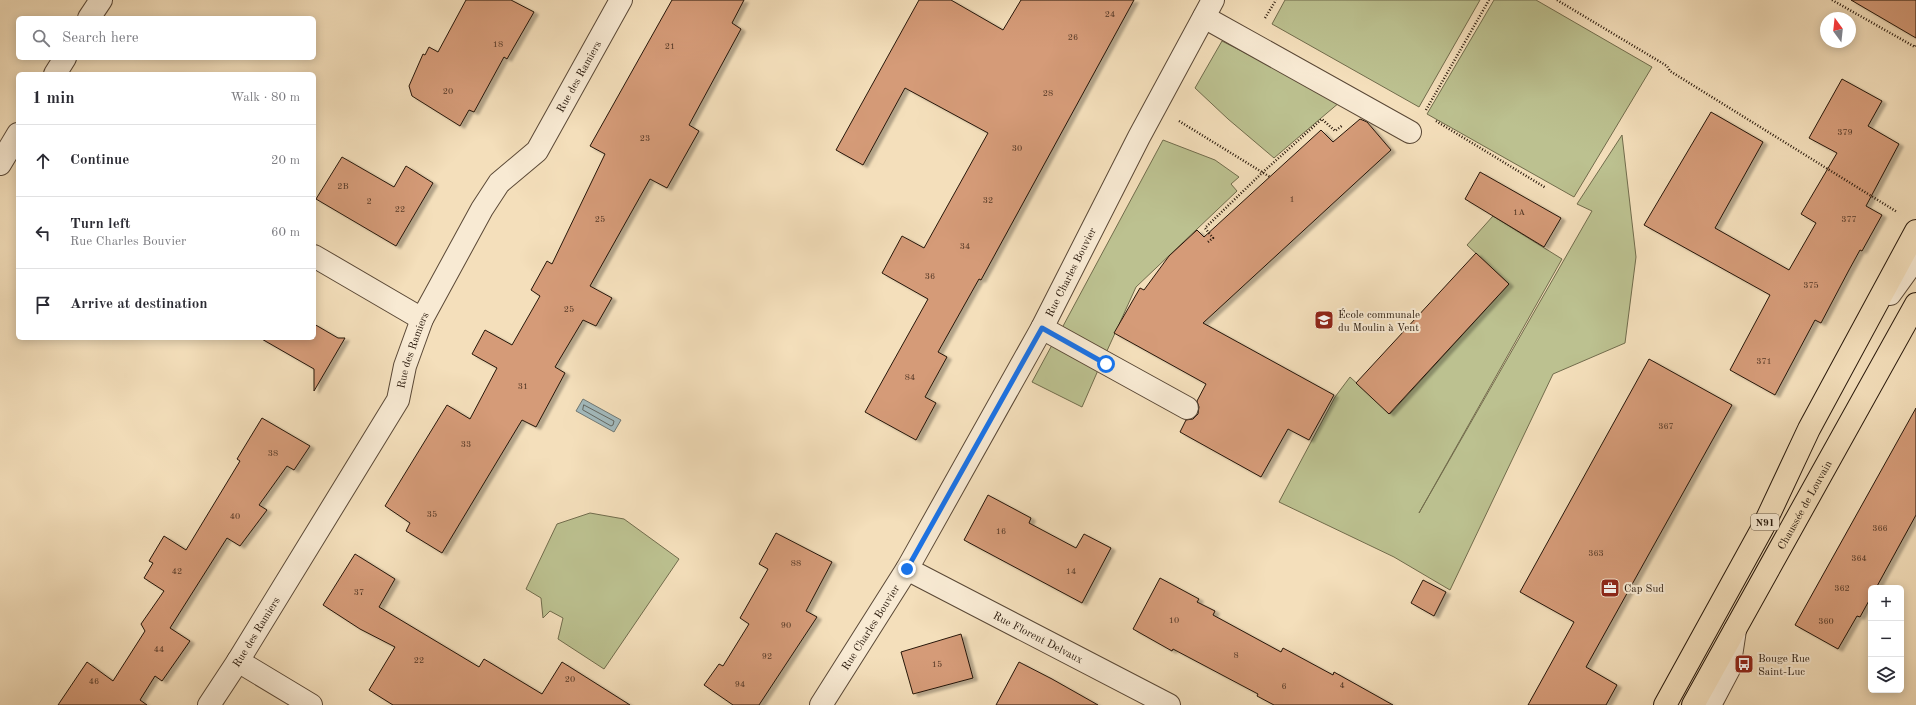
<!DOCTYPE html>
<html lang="en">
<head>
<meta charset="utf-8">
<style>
	:root { --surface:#fff; --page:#f2f2f3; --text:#2b2b33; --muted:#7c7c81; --line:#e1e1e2 }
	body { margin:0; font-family:"Old Standard TT",serif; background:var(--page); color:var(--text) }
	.controls { position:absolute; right:12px; bottom:12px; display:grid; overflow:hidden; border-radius:6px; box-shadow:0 2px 10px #0003 }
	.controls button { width:36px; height:36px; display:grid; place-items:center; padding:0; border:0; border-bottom:1px solid var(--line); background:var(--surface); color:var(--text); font:20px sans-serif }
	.compass { position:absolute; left:1820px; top:12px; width:36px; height:36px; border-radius:50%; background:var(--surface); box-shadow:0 2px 10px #0003; rotate:345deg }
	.stop { position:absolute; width:12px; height:12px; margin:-9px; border:3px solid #1a73e8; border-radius:50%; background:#fff }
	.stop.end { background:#1a73e8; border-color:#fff; box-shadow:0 1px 4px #0008 }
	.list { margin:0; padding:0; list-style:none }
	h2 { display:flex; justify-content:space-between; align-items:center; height:52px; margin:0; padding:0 16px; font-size:17px }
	h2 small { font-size:13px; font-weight:400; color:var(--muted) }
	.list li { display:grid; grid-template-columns:26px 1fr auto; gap:12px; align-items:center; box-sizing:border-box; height:72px; padding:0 16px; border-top:1px solid var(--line) }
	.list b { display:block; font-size:15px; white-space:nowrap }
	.list p { margin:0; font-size:13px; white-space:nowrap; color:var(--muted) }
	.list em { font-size:13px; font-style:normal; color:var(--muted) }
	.icon { flex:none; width:22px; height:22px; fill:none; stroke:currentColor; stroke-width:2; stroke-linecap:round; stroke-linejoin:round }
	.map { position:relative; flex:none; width:1916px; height:705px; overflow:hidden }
	.search { position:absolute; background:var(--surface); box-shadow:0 2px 10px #0003; left:16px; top:16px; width:300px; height:44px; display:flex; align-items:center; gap:10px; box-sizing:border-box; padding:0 14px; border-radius:6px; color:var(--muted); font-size:15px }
	.panel { position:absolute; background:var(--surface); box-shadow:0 2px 10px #0003; left:16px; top:72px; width:300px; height:268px; border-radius:6px }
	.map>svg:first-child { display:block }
	.green { fill:#bcc190; stroke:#716c4c }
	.water { fill:#a2b9bc; stroke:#707874 }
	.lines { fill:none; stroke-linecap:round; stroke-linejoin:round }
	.shore { stroke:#646862; stroke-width:1 }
	.building { fill:#d59b78; stroke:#261609; filter:url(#shadow) }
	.minor-casing { stroke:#5a4836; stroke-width:24 }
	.major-casing { stroke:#261609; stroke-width:24 }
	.path { stroke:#261609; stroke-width:2.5; stroke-dasharray:1 2; stroke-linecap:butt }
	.minor { stroke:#f8ead3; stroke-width:22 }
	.major { stroke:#f4dfbb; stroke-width:22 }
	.route { stroke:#1a73e8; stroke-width:5 }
	.labels { text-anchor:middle; stroke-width:4; stroke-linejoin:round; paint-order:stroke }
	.number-label { font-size:9px; fill:#523725 }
	.shield { fill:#f8ead3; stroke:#655646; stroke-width:1 }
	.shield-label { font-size:10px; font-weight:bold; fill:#261609 }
	.street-label { font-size:11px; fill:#261609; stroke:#f8ead3 }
	.poi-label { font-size:11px; fill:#261609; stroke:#f8ead3; text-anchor:start }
</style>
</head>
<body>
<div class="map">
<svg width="1916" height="705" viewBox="0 0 1916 705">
	<defs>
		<filter id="shadow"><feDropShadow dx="4.5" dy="2.5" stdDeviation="1" flood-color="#0004"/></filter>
	</defs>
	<rect width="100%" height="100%" fill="#f4dfbb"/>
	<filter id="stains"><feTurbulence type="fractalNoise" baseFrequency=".005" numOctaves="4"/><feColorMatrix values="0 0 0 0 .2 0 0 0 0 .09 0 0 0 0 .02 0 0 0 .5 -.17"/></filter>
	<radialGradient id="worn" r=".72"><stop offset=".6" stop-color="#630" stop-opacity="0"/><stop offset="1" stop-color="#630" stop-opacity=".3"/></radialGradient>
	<g class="green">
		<polygon points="1285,0 1480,0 1419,107 1272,24"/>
		<polygon points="1494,0 1536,0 1652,67 1574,197 1427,114"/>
		<polygon points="1222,41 1340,102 1274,158 1228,119 1195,88"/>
		<polygon points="1622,135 1636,257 1625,343 1553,374 1450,590 1394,557 1279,502 1335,397 1350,377 1390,414 1509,284 1467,245 1493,216 1562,259 1419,513 1592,211 1577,204"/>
		<polygon points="1163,140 1215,160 1239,177 1231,184 1237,191 1136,287 1106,353 1062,328"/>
		<polygon points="1052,345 1099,368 1082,407 1032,382"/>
		<polygon points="590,513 624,519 679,559 604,669 558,639 563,618 550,611 543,618 541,598 526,589 557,524"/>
	</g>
	<polygon class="water" points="583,399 621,420 614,432 576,411"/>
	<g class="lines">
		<polygon class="shore" points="584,405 614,421 613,425 611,426 583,410"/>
	</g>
	<g class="building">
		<polygon points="466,0 511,0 534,12 507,59 504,57 474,112 469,110 460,126 412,96 409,86 423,54 425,55 429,47 438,52"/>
		<polygon points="672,0 744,0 732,23 741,29 689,125 699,131 667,188 650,179 590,286 612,298 596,326 583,320 555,367 565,373 536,427 522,420 442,553 406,531 410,523 385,506 447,405 470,419 497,368 472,354 485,330 512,345 540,296 531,290 547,261 552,264 605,154 590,146"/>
		<polygon points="919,0 951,0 1003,30 1021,0 1134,0 981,280 979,279 938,352 947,357 925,397 936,403 916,440 865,412 928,299 882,273 902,236 924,248 988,133 905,88 863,165 836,150"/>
		<polygon points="1851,0 1916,0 1916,38"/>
		<polygon points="1842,79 1882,101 1868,126 1899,144 1866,206 1882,215 1862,251 1860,250 1849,270 1821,323 1815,320 1775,395 1730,370 1770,295 1644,225 1711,112 1763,142 1715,228 1789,270 1816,223 1801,214 1837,153 1809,138"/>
		<polygon points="1360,119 1367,122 1391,150 1203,323 1334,395 1309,440 1288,429 1261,477 1180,432 1186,420 1193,419 1198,414 1199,407 1197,401 1206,384 1114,333 1140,288 1144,290 1169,256 1197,230 1204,237 1321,130 1333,142"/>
		<polygon points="342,157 394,187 406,166 433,183 396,246 316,199"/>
		<polygon points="1480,172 1561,218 1544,247 1465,199"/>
		<polygon points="1476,253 1509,284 1389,414 1356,383"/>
		<polygon points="314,324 338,338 345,338 314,391 314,369 260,338 314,338"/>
		<polygon points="1649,359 1732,405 1586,667 1617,685 1606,705 1528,705 1574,622 1520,592"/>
		<polygon points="1916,408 1916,515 1876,588 1871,588 1871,597 1860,617 1857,616 1838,649 1795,625"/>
		<polygon points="262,418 310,446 294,470 287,466 259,505 267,510 240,546 227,538 170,628 190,641 162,681 155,676 140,700 147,705 58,705 87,662 113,681 145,631 141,624 164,591 144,578 153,563 149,561 164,536 186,550 240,461 237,459"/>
		<polygon points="988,495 1031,518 1029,523 1076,548 1084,534 1111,548 1082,603 964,540"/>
		<polygon points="776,533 832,562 806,611 817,617 759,705 733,705 704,685 719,664 723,666 749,624 740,618 768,569 759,564"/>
		<polygon points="355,554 395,579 379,607 479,667 484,659 542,694 562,662 630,705 393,705 369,690 395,647 360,629 323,605"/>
		<polygon points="1160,578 1199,599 1197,602 1215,611 1213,615 1281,652 1283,648 1333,675 1334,672 1393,705 1274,705 1257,696 1258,694 1173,649 1172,651 1133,629"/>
		<polygon points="1423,580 1446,592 1434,616 1411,603"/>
		<polygon points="961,634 973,678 913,694 901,652"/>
		<polygon points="1019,662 1052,679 1098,705 996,705"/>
	</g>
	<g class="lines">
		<g class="minor-casing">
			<g id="minor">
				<polyline points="1204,17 1410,132"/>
				<polyline points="89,18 101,0"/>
				<polyline points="55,74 65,58"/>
				<polyline points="0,164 18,134"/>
				<polyline points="314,256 422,319"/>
				<polyline points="1890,294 1916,258"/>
				<polyline points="1042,328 1187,408"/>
				<path id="s1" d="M 907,569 L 1169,705"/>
				<polyline points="238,661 311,705"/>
				<path id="s2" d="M 209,705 L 238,661 L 398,400 L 405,366 L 422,319 L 482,209 L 499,183 L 537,151 L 621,0"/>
				<path id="s3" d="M 821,705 L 907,569 L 1042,328 L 1139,137 L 1213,0"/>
				<polyline points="1710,705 1729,669 1735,630"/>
			</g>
		</g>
		<g class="major-casing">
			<g id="major">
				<polyline points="1665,705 1763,527 1809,429 1916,231"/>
				<path id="s4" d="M 1693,705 L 1916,304"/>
			</g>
		</g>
		<g class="path">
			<polyline points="1557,0 1667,66 1670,71 1897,212"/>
			<polyline points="1832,0 1915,47 1916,45"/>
			<polyline points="1265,18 1276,0"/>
			<polyline points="1426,110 1489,0"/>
			<polyline points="1179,121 1270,177"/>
			<polyline points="1436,121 1546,188"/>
			<polyline points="1208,242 1213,238 1205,228 1263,172 1322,119 1335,131 1343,125"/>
		</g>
		<use href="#minor" class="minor"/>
		<use href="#major" class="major"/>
	</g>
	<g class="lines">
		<polyline class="route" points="907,569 1042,328 1106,364"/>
	</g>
	<defs>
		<g id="school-square" transform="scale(1)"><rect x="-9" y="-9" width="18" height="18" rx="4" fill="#8f2418" stroke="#f8ead3"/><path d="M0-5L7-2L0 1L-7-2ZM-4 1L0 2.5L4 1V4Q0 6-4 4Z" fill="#fff"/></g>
		<g id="office-square" transform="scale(1)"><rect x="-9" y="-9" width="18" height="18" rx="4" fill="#8f2418" stroke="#f8ead3"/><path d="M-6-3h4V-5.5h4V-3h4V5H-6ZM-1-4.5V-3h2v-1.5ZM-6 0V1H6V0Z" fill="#fff"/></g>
		<g id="bus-square" transform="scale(1)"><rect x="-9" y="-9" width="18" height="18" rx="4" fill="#8f2418" stroke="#f8ead3"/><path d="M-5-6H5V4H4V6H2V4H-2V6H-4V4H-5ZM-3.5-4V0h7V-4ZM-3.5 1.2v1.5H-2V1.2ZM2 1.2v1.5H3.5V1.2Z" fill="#fff"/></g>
	</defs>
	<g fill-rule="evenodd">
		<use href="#school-square" x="1324" y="320"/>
		<use href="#office-square" x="1610" y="588"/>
		<use href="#bus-square" x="1744" y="664"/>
	</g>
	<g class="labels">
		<g class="number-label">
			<text x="1110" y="17">24</text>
			<text x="1073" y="40">26</text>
			<text x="498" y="47">18</text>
			<text x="670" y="49">21</text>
			<text x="448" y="94">20</text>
			<text x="1048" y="96">28</text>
			<text x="1845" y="135">379</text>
			<text x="645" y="141">23</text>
			<text x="1017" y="151">30</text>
			<text x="343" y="189">2B</text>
			<text x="1292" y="202">1</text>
			<text x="988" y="203">32</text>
			<text x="369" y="204">2</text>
			<text x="400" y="212">22</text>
			<text x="1519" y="215">1A</text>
			<text x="600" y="222">25</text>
			<text x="1849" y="222">377</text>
			<text x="965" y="249">34</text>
			<text x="930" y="279">36</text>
			<text x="1811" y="288">375</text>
			<text x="569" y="312">25</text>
			<text x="1764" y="364">371</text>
			<text x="910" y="380">84</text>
			<text x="523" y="389">31</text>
			<text x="1666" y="429">367</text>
			<text x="466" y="447">33</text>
			<text x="273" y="456">38</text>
			<text x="432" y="517">35</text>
			<text x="235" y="519">40</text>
			<text x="1880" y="531">366</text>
			<text x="1001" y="534">16</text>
			<text x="1596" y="556">363</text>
			<text x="1859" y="561">364</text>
			<text x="796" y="566">88</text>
			<text x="177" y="574">42</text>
			<text x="1071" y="574">14</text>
			<text x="1842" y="591">362</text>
			<text x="359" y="595">37</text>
			<text x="1174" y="623">10</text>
			<text x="1826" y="624">360</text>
			<text x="786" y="628">90</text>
			<text x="159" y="652">44</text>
			<text x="1236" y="658">8</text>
			<text x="767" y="659">92</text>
			<text x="419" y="663">22</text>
			<text x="937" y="667">15</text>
			<text x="570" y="682">20</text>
			<text x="94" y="684">46</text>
			<text x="740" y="687">94</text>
			<text x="1342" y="688">4</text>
			<text x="1284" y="689">6</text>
		</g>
		<rect class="shield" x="1751" y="514" width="28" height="16" rx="3"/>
		<g class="shield-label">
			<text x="1765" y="526">N91</text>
		</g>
		<g class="street-label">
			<text dy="4" stroke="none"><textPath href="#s2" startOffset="735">Rue des Ramiers</textPath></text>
			<text dy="4" stroke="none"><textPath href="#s3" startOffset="500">Rue Charles Bouvier</textPath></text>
			<text dy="4" stroke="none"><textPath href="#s2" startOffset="411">Rue des Ramiers</textPath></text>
			<text dy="4" stroke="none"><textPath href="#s4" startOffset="229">Chaussée de Louvain</textPath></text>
			<text dy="4" stroke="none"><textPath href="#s3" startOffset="92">Rue Charles Bouvier</textPath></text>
			<text dy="4" stroke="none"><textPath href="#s2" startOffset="87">Rue des Ramiers</textPath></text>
			<text dy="4" stroke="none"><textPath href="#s1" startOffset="148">Rue Florent Delvaux</textPath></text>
		</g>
		<g class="poi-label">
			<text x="1338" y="318">École communale<tspan x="1338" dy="13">du Moulin à Vent</tspan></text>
			<text x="1624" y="592">Cap Sud</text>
			<text x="1758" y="662">Bouge Rue<tspan x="1758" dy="13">Saint-Luc</tspan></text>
		</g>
	</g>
	<rect width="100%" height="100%" filter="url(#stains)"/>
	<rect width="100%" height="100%" fill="url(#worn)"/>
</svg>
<div class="controls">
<button>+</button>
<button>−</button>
<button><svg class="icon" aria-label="layers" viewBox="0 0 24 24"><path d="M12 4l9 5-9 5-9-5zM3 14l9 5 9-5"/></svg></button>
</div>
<svg class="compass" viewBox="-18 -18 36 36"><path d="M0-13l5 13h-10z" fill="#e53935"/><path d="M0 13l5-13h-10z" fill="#7c7c81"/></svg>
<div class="stop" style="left:1106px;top:364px"></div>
<div class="stop end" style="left:907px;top:569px"></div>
<div class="search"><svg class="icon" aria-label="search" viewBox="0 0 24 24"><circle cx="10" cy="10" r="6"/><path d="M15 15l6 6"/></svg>Search here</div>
<section class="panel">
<h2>1 min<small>Walk · 80 m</small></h2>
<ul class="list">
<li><svg class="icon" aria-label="ahead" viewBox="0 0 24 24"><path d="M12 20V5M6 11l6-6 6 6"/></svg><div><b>Continue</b></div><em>20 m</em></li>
<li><svg class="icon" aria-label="left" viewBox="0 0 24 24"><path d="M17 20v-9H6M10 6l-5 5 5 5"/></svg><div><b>Turn left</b><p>Rue Charles Bouvier</p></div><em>60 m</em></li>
<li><svg class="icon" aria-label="arrive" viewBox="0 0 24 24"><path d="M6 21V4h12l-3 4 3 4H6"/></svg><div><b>Arrive at destination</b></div></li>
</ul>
</section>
</div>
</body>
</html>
